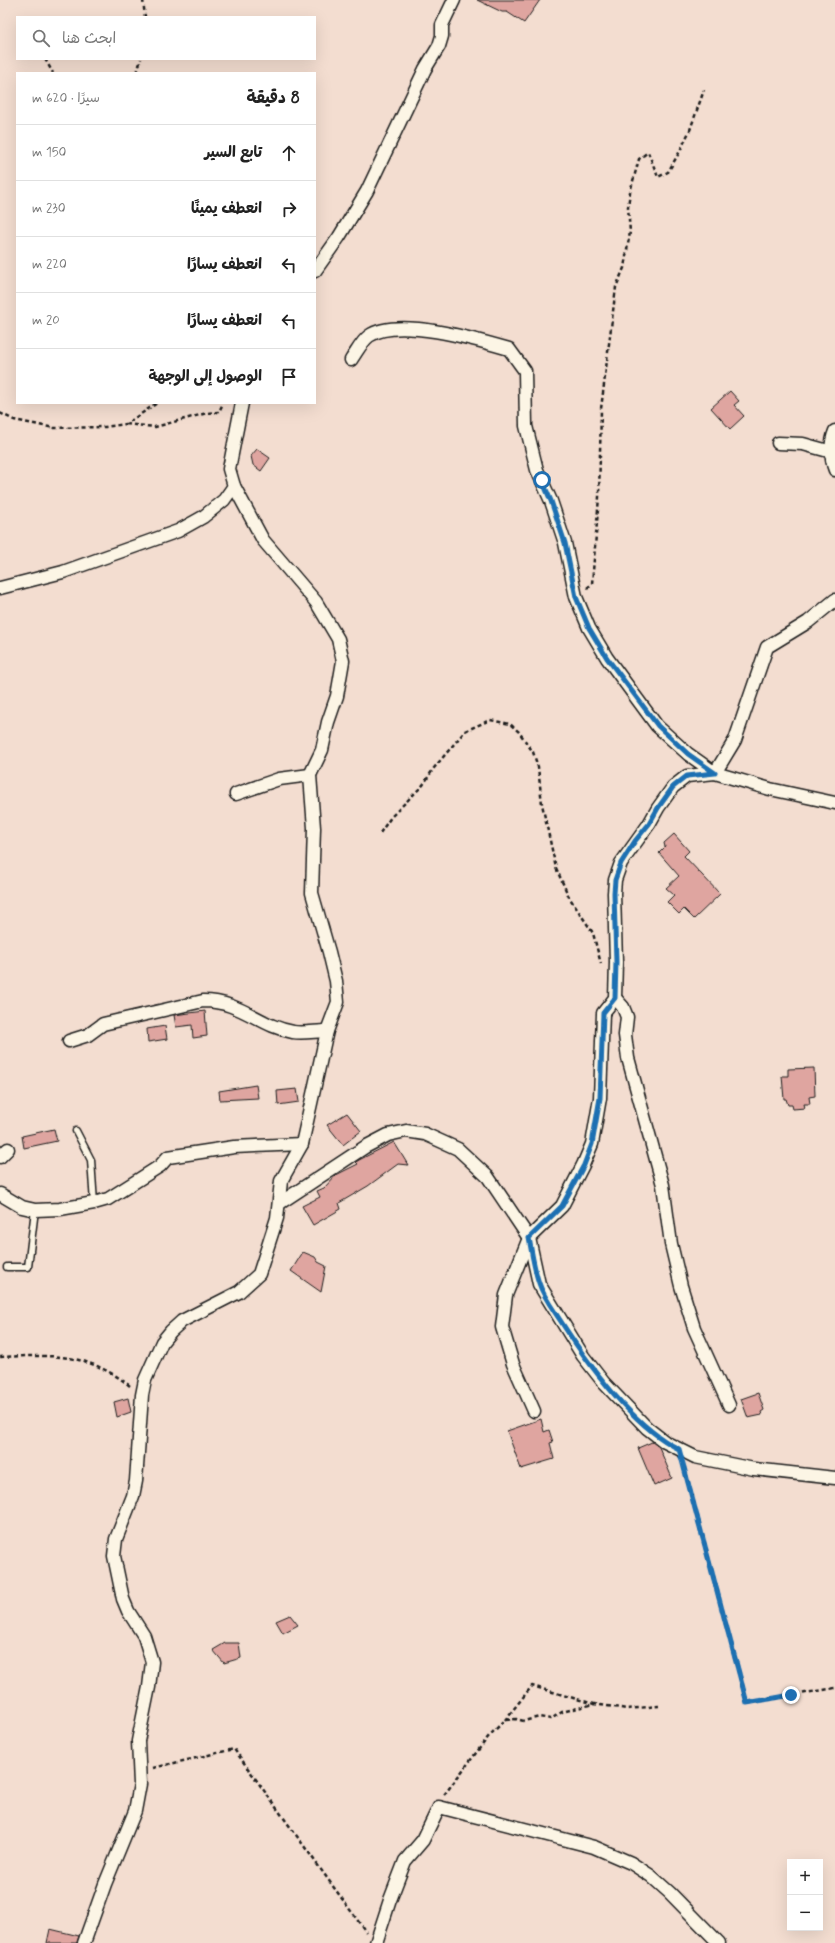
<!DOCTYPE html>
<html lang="ar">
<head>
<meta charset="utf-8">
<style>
	:root { --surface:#fff; --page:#f2f2f2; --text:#222; --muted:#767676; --line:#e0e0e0 }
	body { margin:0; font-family:Mynerve,"Playpen Sans Arabic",sans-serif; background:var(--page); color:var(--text); direction:rtl }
	.controls { position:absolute; right:12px; bottom:12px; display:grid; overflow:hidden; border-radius:0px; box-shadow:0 4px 16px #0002 }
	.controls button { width:36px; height:36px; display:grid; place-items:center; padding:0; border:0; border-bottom:1px solid var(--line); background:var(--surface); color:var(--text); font:20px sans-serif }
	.stop { position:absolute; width:12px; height:12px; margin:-9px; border:3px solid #1f6fb2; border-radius:50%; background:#fff }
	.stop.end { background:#1f6fb2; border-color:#fff; box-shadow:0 1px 4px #0008 }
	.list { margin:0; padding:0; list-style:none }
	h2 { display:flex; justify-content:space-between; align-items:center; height:52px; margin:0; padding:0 16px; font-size:17px }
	h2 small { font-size:13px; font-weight:400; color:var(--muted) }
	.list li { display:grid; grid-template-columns:26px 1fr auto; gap:12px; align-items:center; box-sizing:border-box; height:56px; padding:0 16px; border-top:1px solid var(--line) }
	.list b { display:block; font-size:15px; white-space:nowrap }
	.list em { font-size:13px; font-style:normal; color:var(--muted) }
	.icon { flex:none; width:22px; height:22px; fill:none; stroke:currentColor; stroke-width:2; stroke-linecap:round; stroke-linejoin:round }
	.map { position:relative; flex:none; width:835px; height:1943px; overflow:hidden; direction:ltr }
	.search { position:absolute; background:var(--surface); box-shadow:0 4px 16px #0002; left:16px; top:16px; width:300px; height:44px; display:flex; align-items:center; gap:10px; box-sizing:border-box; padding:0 14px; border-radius:0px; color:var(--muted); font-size:15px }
	.panel { position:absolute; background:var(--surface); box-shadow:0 4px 16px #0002; left:16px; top:72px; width:300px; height:332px; border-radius:0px; direction:rtl }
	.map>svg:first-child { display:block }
	.building { fill:#dfa5a0; stroke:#1c1c1c }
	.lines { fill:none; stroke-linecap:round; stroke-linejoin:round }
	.service-casing { stroke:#1c1c1c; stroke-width:9 }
	.minor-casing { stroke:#1c1c1c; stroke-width:15 }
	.path { stroke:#1c1c1c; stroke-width:2.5; stroke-dasharray:4 3; stroke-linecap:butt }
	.service { stroke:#fcf5e5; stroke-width:6 }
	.minor { stroke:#fcf5e5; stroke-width:12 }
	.route { stroke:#1f6fb2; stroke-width:5 }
</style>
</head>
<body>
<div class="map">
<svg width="835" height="1943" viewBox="0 0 835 1943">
	<rect width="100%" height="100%" fill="#f3ddd0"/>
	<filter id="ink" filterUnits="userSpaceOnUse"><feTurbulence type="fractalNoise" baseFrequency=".025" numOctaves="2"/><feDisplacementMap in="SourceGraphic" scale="8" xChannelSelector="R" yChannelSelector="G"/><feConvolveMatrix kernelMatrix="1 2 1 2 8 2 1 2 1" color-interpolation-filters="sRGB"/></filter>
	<g filter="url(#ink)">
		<g class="building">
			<polygon points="477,0 540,0 524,23 507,12 502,12"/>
			<polygon points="730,391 739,401 734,405 744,416 730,429 711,408"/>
			<polygon points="257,449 270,458 261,471 253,465 251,456"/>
			<polygon points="674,834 689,851 684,856 720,894 694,919 684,909 679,914 667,902 674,895 666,888 679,876 659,853 665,847 664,843"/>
			<polygon points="205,1011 207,1036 193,1038 192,1025 176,1027 174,1015"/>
			<polygon points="165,1026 167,1039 148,1042 147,1029"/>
			<polygon points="814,1068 815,1096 809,1097 810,1104 804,1104 805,1108 793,1109 792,1105 788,1105 786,1099 784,1099 782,1076 788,1076 788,1069"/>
			<polygon points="256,1085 258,1098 220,1100 219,1091"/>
			<polygon points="297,1089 299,1102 278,1105 277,1091"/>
			<polygon points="347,1113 361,1131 343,1145 327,1125"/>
			<polygon points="54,1129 57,1141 24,1148 22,1136"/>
			<polygon points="394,1142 408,1165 398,1164 368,1186 339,1203 341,1209 313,1225 302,1206 320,1197 317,1191 324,1188 336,1175 358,1164 356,1162 359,1160"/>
			<polygon points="303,1252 315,1257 318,1262 326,1266 321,1292 291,1271"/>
			<polygon points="758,1393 764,1410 761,1412 762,1415 748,1418 741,1399"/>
			<polygon points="128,1398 131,1412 117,1417 114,1402"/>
			<polygon points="541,1419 544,1432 549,1430 553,1442 550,1443 554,1459 521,1469 507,1431"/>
			<polygon points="652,1442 659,1447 672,1478 654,1486 638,1448"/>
			<polygon points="290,1615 298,1625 283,1633 276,1621"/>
			<polygon points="225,1643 239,1643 241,1658 224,1663 213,1650"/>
			<polygon points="50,1929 79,1936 77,1943 47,1943"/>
		</g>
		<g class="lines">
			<g class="service-casing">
				<g id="service">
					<polyline points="76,1131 91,1160 94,1203"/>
					<polyline points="7,1267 28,1267 35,1210"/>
				</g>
			</g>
			<g class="minor-casing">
				<g id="minor">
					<polyline points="315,271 339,237 367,191 425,69 439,46 442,36 442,25 454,0"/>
					<path d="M 351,360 C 356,353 362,341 369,336 C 397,316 478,340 509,349 L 525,371 L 526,426 L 537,470 L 551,501 L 565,543 L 576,597 L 589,628 L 607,658 L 657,726 L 688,754 L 715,773 L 735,740 L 767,647 L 808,622 L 835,600"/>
					<path d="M 835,431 C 830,443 830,458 835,470"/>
					<polyline points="778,443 803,444 832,452"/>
					<polyline points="0,588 63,572 178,531 203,517 224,500 234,486"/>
					<polyline points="236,794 279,779 310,775"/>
					<polyline points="615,998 623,1007 627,1017 625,1035 628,1058 663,1185 671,1244 681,1286 694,1328 729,1405"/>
					<path d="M 69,1041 L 88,1035 L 103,1024 L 203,1001 C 241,1001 259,1026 293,1032 C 303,1034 316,1031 327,1031"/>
					<polyline points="0,1157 8,1149"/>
					<polyline points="0,1194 22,1207 35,1210 60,1209 94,1203 108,1199 160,1166 168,1157 234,1147 302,1144"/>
					<polyline points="280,1203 365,1147 388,1135 406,1131 425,1134 458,1149 488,1177 529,1238 539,1284 583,1356 604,1383 647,1428 665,1442 695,1457 754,1469 835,1478"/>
					<polyline points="534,1411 513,1364 502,1327 506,1295 529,1238 562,1206 583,1165 592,1144 600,1098 603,1013 615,998 616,962 614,893 615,880 621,863 649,824 658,808 673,787 687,776 715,773 770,789 835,803"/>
					<polyline points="84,1943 105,1884 135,1811 140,1784 138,1741 149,1687 152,1662 144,1636 128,1611 123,1599 114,1556 116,1539 133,1496 136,1481 142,1395 145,1380 162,1342 171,1331 182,1321 239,1292 259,1274 277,1218 281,1181 302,1144 327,1031 338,1002 336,981 329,952 312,893 314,828 310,775 322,750 328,722 337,696 343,661 338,639 316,602 263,540 234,486 229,469 242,403"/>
					<polyline points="376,1943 390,1900 405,1861 423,1840 439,1807 594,1847 631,1863 651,1876 670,1893 719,1943"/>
				</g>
			</g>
			<g class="path">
				<polyline points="143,0 145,17"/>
				<polyline points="45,59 53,73"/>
				<polyline points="137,73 141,59"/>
				<polyline points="0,413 14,420 54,428 105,427 126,424 157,403"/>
				<polyline points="126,424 155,427 207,413 219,412 223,403"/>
				<polyline points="587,588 592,584 599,497 601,409 616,287 624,268 630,232 628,207 630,192 639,159 648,152 658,177 668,172 679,153 690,130 704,90"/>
				<polyline points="380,833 391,817 423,785 434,768 465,731 490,720 510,724 519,732 533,752 538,767 542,804 556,868 569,897 593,933 601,964"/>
				<path d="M 0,1357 C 52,1355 87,1352 130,1386"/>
				<polyline points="684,1467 747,1703 835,1688"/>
				<polyline points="505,1720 532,1686 594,1704"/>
				<polyline points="153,1768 234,1749 366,1932"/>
				<polyline points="444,1795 489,1736 505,1720 516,1719 524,1721 539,1717 551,1719 562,1712 594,1704 627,1709 659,1706"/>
			</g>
			<use href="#service" class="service"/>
			<use href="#minor" class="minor"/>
		</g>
	</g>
	<g class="lines" filter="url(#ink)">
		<path class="route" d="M 542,480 L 551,501 L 565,543 L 576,597 L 589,628 L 607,658 L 658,726 L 688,754 L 715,773 L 687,776 L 673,787 L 658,808 L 649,824 L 635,841 L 621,863 L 615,880 L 614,893 L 616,962 L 615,998 L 603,1013 L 600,1098 L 592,1144 L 584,1165 L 562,1206 L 529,1238 C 532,1253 534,1269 539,1283 C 543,1296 553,1309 560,1320 C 588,1364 632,1426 679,1449 L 747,1703 L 791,1695"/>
	</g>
</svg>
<div class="controls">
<button>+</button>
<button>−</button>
</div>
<div class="stop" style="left:542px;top:480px"></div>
<div class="stop end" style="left:791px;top:1695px"></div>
<div class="search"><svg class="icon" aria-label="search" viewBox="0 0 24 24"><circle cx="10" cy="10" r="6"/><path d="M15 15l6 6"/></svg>ابحث هنا</div>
<section class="panel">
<h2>8 دقيقة<small>سيرًا · 620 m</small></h2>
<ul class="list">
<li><svg class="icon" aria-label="ahead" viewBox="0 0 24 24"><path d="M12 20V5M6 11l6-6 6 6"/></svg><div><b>تابع السير</b></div><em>150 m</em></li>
<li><svg class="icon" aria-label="right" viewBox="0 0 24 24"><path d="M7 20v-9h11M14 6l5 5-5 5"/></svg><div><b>انعطف يمينًا</b></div><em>230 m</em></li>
<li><svg class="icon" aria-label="left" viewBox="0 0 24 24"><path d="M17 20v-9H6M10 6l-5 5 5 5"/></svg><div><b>انعطف يسارًا</b></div><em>220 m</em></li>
<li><svg class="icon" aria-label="left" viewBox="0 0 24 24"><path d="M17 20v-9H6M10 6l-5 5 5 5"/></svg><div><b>انعطف يسارًا</b></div><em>20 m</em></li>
<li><svg class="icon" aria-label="arrive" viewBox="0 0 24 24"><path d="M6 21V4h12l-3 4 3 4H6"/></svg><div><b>الوصول إلى الوجهة</b></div></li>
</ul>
</section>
</div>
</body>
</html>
